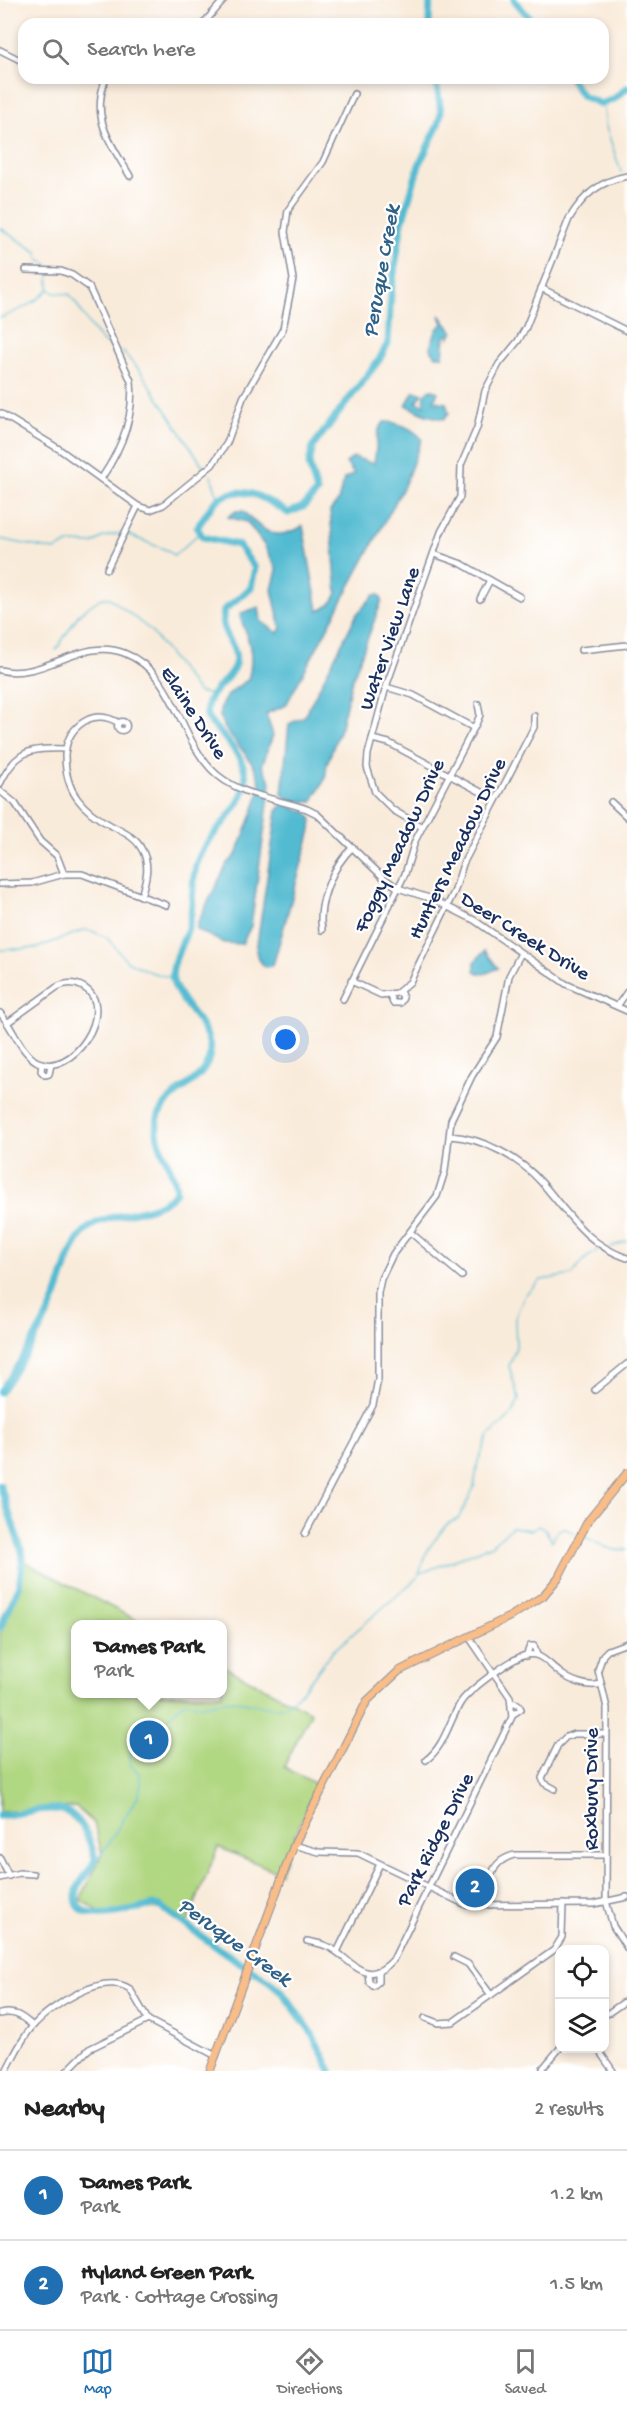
<!DOCTYPE html>
<html lang="en">
<head>
<meta charset="utf-8">
<style>
	:root { --surface:#fff; --page:#f6f6f6; --text:#222; --muted:#767676; --line:#e0e0e0; --accent:#1f6fb2 }
	body { margin:0; font-family:"Gochi Hand",sans-serif; background:var(--page); color:var(--text) }
	.controls { position:absolute; right:18px; bottom:18px; display:grid; overflow:hidden; border-radius:12px; box-shadow:0 3px 9px #0003 }
	.controls button { width:54px; height:54px; display:grid; place-items:center; padding:0; border:0; border-bottom:2px solid var(--line); background:var(--surface); color:var(--text); font:30px sans-serif }
	.you { position:absolute; left:286px; top:1040px; width:21px; height:21px; margin:-15px; border:4px solid #fff; border-radius:50%; background:#1a73e8; box-shadow:0 0 0 9px #1a73e833 }
	.badge { display:grid; place-items:center; width:39px; height:39px; border-radius:50%; background:var(--accent); color:#fff; font-size:20px; font-weight:700 }
	.pin { position:absolute; translate:-50% -50%; border:3px solid #fff; box-shadow:0 2px 6px #0006 }
	.popup { position:absolute; left:71px; top:1620px; width:156px; height:78px; box-sizing:border-box; display:grid; place-content:center; border-radius:12px; background:var(--surface); filter:drop-shadow(0 2px 4px #0005); font-size:20px; white-space:nowrap; color:var(--muted) }
	.popup b { font-size:22px; color:var(--text) }
	.popup::after { content:''; position:absolute; left:50%; top:100%; margin-left:-12px; border:12px solid transparent; border-top-color:var(--surface) }
	.list { margin:0; padding:0; list-style:none }
	h2 { display:flex; justify-content:space-between; align-items:center; height:78px; margin:0; padding:0 24px; font-size:26px }
	h2 small { font-size:20px; font-weight:400; color:var(--muted) }
	.list li { display:grid; grid-template-columns:39px 1fr auto; gap:18px; align-items:center; box-sizing:border-box; height:90px; padding:0 24px; border-top:2px solid var(--line) }
	.list b { display:block; font-size:22px; white-space:nowrap }
	.list p { margin:0; font-size:20px; white-space:nowrap; color:var(--muted) }
	.list em { font-size:20px; font-style:normal; color:var(--muted) }
	.icon { flex:none; width:33px; height:33px; fill:none; stroke:currentColor; stroke-width:2; stroke-linecap:round; stroke-linejoin:round }
	.map { position:relative; flex:none; width:627px; height:2071px; overflow:hidden }
	.search { position:absolute; background:var(--surface); box-shadow:0 3px 9px #0003; left:18px; right:18px; top:18px; height:66px; display:flex; align-items:center; gap:15px; box-sizing:border-box; padding:0 21px; border-radius:18px; color:var(--muted); font-size:22px }
	.sheet { height:258px; background:var(--surface) }
	nav { display:flex; justify-content:space-around; align-items:center; box-sizing:border-box; height:84px; border-top:2px solid var(--line); background:var(--surface); font-size:16px; color:var(--muted) }
	nav a { display:grid; justify-items:center; gap:3px }
	nav .on { color:var(--accent) }
	.map>svg:first-child { display:block }
	.green { fill:#b0d781; stroke:#668370; stroke-width:1.5 }
	.water { fill:#53bbd1; stroke:#377598; stroke-width:1.5 }
	.lines { fill:none; stroke-linecap:round; stroke-linejoin:round }
	.stream { stroke:#53bbd1; stroke-width:1.5 }
	.river { stroke:#53bbd1; stroke-width:7 }
	.minor-casing { stroke:#8a8d9c; stroke-width:8 }
	.major-casing { stroke:#8a8d9c; stroke-width:9 }
	.minor { stroke:#fff; stroke-width:5 }
	.major { stroke:#f8bd88; stroke-width:7 }
	.labels { text-anchor:middle; stroke-width:4.5; stroke-linejoin:round; paint-order:stroke }
	.street-label { font-size:21px; fill:#1b2f5e; stroke:#fff }
	.water-label { font-size:22px; font-style:italic; fill:#2f6086; stroke:#fff }
</style>
</head>
<body>
<div class="map">
<svg width="627" height="2071" viewBox="0 0 627 2071">
	<rect width="100%" height="100%" fill="#fff"/>
	<filter id="ink" filterUnits="userSpaceOnUse"><feTurbulence type="fractalNoise" baseFrequency=".0167" numOctaves="2"/><feDisplacementMap in="SourceGraphic" scale="12" xChannelSelector="R" yChannelSelector="G"/><feConvolveMatrix kernelMatrix="1 2 1 2 8 2 1 2 1" color-interpolation-filters="sRGB"/></filter>
	<filter id="wash" filterUnits="userSpaceOnUse"><feTurbulence type="fractalNoise" baseFrequency=".008" numOctaves="4" result="noise"/><feDisplacementMap in="SourceGraphic" scale="24" xChannelSelector="R" yChannelSelector="G"/><feGaussianBlur stdDeviation="1.35" result="paint"/><feColorMatrix in="noise" values="0 0 0 0 0 0 0 0 0 0 0 0 0 0 0 0 0 1.4 0 .05"/><feComposite in="paint" operator="in"/></filter>
	<g filter="url(#wash)">
		<rect width="100%" height="100%" fill="#f9ebda"/>
		<g class="green">
			<polygon points="23,1561 144,1624 76,1624 76,1694 222,1694 223,1666 311,1712 284,1767 316,1784 280,1873 218,1847 187,1924 161,1909 131,1908 105,1915 80,1900 102,1854 94,1823 76,1807 0,1812 0,1634 21,1584"/>
			<polygon points="469,1871 488,1876 487,1898 484,1901 458,1899"/>
		</g>
		<g class="water">
			<polygon points="440,315 453,332 449,338 448,335 445,336 443,356 436,356 430,348 437,329 443,324"/>
			<polygon points="430,389 438,392 434,401 446,403 449,413 444,419 426,415 406,405 414,391 423,394 416,402 424,405 425,394"/>
			<path d="M 384,422 C 398,422 413,428 422,439 L 404,486 L 286,705 L 266,714 L 273,735 L 262,766 L 271,782 L 251,926 L 242,944 L 224,943 L 197,930 L 197,924 L 227,864 L 236,855 C 241,842 261,796 260,785 C 256,742 180,720 248,680 C 255,656 249,639 240,617 L 241,613 L 259,607 L 261,621 L 278,633 L 281,628 L 272,590 L 277,570 L 264,545 L 247,522 L 228,517 L 236,511 L 243,511 C 264,531 274,543 303,526 L 318,610 C 326,610 334,601 337,593 L 330,511 L 338,501 L 344,479 L 354,474 L 346,463 L 354,457 L 374,464 L 378,431 Z"/>
			<polygon points="374,595 379,595 382,600 351,683 341,726 327,764 325,779 312,802 290,801 282,794 289,724 304,717 357,614"/>
			<polygon points="283,804 308,813 312,820 311,830 274,962 271,966 265,967 258,959 256,951 277,811"/>
			<path d="M 485,951 L 498,968 C 490,972 483,977 475,971 L 475,961 Z"/>
		</g>
		<g class="lines">
			<g class="stream">
				<polyline points="603,103 606,127 621,172"/>
				<polyline points="0,228 37,252 38,259 48,265"/>
				<path d="M 49,289 L 54,293 L 69,294 C 86,314 87,329 109,347"/>
				<path d="M 0,318 C 18,311 36,303 49,289 L 49,274"/>
				<polyline points="122,351 141,372 203,466"/>
				<polyline points="211,476 219,499"/>
				<polyline points="126,534 169,551 174,556 197,535 197,528"/>
				<polyline points="0,539 54,550 71,543 92,544 103,537 122,533"/>
				<polyline points="56,650 79,614 101,598 110,598 150,630 198,692 211,695"/>
				<polyline points="0,950 37,948 84,930 92,931 107,938 127,961 150,972 172,978"/>
				<polyline points="611,1247 627,1241"/>
				<path d="M 585,1537 C 597,1542 615,1555 627,1549"/>
				<polyline points="421,1573 490,1546 512,1527 531,1530 539,1525 545,1529 552,1541 558,1530 564,1528 575,1534"/>
				<polyline points="95,1859 101,1855 138,1796 141,1785 139,1773 130,1765 130,1753 156,1731 180,1705 187,1702 202,1705 232,1700 276,1708 286,1705 302,1691 333,1651 418,1577 428,1549 447,1524 458,1519 468,1500 474,1487 478,1461 489,1436 512,1414 519,1400 509,1366 516,1347 515,1318 525,1295 541,1280 572,1275 586,1258 598,1250"/>
			</g>
			<g class="river">
				<polyline points="514,0 535,24"/>
				<polyline points="429,24 430,0"/>
				<polyline points="570,78 582,96 601,104 614,99 627,88"/>
				<path d="M 0,1392 C 19,1365 38,1336 52,1306 C 64,1282 66,1251 85,1231 C 107,1209 154,1218 176,1192 C 176,1167 151,1144 158,1118 C 166,1090 208,1083 210,1052 C 211,1025 180,1006 173,981 C 169,963 185,942 189,924 C 194,906 191,885 196,866 C 204,835 239,816 245,785 C 250,764 228,741 215,727 C 211,723 208,721 207,716 C 203,693 226,685 234,667 C 241,651 225,638 223,624 C 222,620 224,614 224,610 L 251,588 L 255,568 L 238,545 L 203,537 L 197,528 C 203,519 211,504 220,498 C 245,483 267,500 288,513 L 303,507 L 317,492 L 309,464 L 313,446 L 379,360 L 388,343 L 391,292 L 402,222 L 419,165 L 438,125 L 441,113 L 436,78"/>
				<polyline points="0,1485 23,1555 19,1587 0,1628"/>
				<path d="M 0,1816 C 53,1809 78,1793 95,1859 C 91,1872 77,1881 76,1896 C 75,1929 138,1908 154,1905 L 161,1907 L 219,1949 L 269,1981 L 282,1992 L 310,2030 L 331,2071"/>
			</g>
		</g>
	</g>
	<g filter="url(#ink)">
		<g class="lines">
			<g class="minor-casing">
				<g id="minor">
					<polyline points="203,24 224,0"/>
					<polyline points="0,50 24,62"/>
					<path d="M 106,78 C 90,118 110,142 130,176"/>
					<path d="M 26,270 L 61,271 L 72,275 L 89,287 L 131,381 C 135,416 120,451 101,479"/>
					<polyline points="541,288 627,331"/>
					<polyline points="0,413 59,449 138,506 150,510 163,505 212,465 227,443 243,398 283,329 293,279 285,232 288,210 323,162 354,94"/>
					<polyline points="434,554 462,564 520,597"/>
					<polyline points="107,569 138,506"/>
					<polyline points="480,599 490,580"/>
					<polyline points="581,650 627,645"/>
					<path d="M 0,670 C 44,681 81,636 124,653 C 174,672 178,734 211,769 C 235,795 275,798 307,809 L 317,814 L 384,878 L 398,888 L 432,899 L 474,920 L 566,984 L 627,1011"/>
					<polyline points="386,687 413,695 474,728"/>
					<circle cx="122" cy="726" r="4.5"/>
					<path d="M 119,723 C 109,717 99,715 89,719 C 74,726 66,739 65,755 C 65,791 81,810 112,826 C 123,832 135,837 141,848 C 151,864 146,880 141,896"/>
					<polyline points="372,739 389,743 496,800"/>
					<path d="M 0,784 C 16,750 30,748 66,749"/>
					<polyline points="0,791 15,803 40,841 57,856 64,874"/>
					<polyline points="611,802 627,817"/>
					<path d="M 422,827 L 393,810 L 375,792 L 367,767 L 368,754 L 386,687 L 441,532 L 460,497 L 461,465 L 477,428 L 485,391 L 499,364 L 518,341 L 526,327 L 569,219 C 583,195 600,181 627,176"/>
					<polyline points="0,884 32,883 64,874 82,874 166,905"/>
					<path d="M 322,930 C 317,903 333,865 353,847"/>
					<polyline points="351,981 381,995 397,993 410,982 455,890 463,864 534,727 534,716"/>
					<polyline points="390,995 393,1003 400,1003 403,998 400,991"/>
					<polyline points="343,999 405,874 415,841 477,722 480,715 478,704"/>
					<polyline points="618,1005 627,992"/>
					<path d="M 0,1013 C 12,1026 20,1051 36,1061 C 72,1081 119,1007 83,987 C 74,982 65,983 57,987 L 7,1023"/>
					<polyline points="42,1063 41,1071 45,1075 49,1074 51,1065"/>
					<path d="M 450,1136 C 483,1138 520,1158 542,1183 C 569,1214 586,1244 627,1258"/>
					<polyline points="410,1232 462,1276"/>
					<polyline points="595,1390 627,1364"/>
					<polyline points="305,1534 373,1405 378,1379 378,1293 381,1279 393,1254 437,1196 445,1171 451,1120 472,1076 497,1037 509,976 521,953"/>
					<polyline points="627,1643 608,1650 603,1655 598,1670 607,1708 606,1901 613,1926 627,1948"/>
					<polyline points="526,1656 530,1646 534,1646 537,1655"/>
					<polyline points="511,1702 518,1704 521,1709 512,1715"/>
					<path d="M 426,1760 C 445,1746 449,1721 461,1702 C 469,1690 506,1663 520,1657 C 539,1649 546,1662 559,1672 C 570,1681 588,1688 601,1684"/>
					<polyline points="555,1789 544,1783 542,1778 558,1745 566,1737 574,1734 606,1734"/>
					<polyline points="294,1845 319,1852 358,1853 466,1905 594,1904 627,1897"/>
					<polyline points="0,1858 9,1876"/>
					<polyline points="0,1878 19,1873 33,1874"/>
					<path d="M 490,1905 C 489,1882 488,1862 514,1855 L 606,1855"/>
					<path d="M 307,1941 C 318,1943 328,1945 337,1952 C 357,1968 370,1985 393,1960 L 512,1717 L 510,1697 L 469,1637"/>
					<polyline points="337,1952 380,1864"/>
					<polyline points="454,1957 468,1964 491,1995"/>
					<polyline points="368,1973 369,1982 373,1986 378,1982 378,1971"/>
					<path d="M 0,2014 C 15,2010 22,2017 33,2026"/>
					<polyline points="604,2016 627,2000"/>
					<polyline points="425,2018 438,2023 453,2022 554,1950 562,1937 563,1904"/>
					<polyline points="597,2048 613,2071"/>
					<polyline points="543,2068 560,2048"/>
					<path d="M 6,2071 C 14,2056 21,2040 32,2027 C 50,2006 103,1971 130,1989 L 148,2020 L 216,2056"/>
					<polyline points="67,2071 89,2049 148,2020"/>
				</g>
			</g>
			<g class="major-casing">
				<polyline id="major" points="210,2071 294,1845 367,1701 399,1671 511,1616 543,1596 558,1578 588,1521 627,1473"/>
			</g>
			<use href="#minor" class="minor"/>
			<use href="#major" class="major"/>
		</g>
	</g>
	<g class="labels">
		<g class="street-label">
			<text transform="translate(388 638) rotate(-71)" y="7">Water View Lane</text>
			<text transform="translate(195 712) rotate(57)" y="7">Elaine Drive</text>
			<text transform="translate(398 845) rotate(-65)" y="7">Foggy Meadow Drive</text>
			<text transform="translate(456 848) rotate(-64)" y="7">Hunters Meadow Drive</text>
			<text transform="translate(526 935) rotate(32)" y="7">Deer Creek Drive</text>
			<text transform="translate(590 1789) rotate(-90)" y="7">Roxbury Drive</text>
			<text transform="translate(434 1839) rotate(-63)" y="7">Park Ridge Drive</text>
		</g>
		<g class="water-label">
			<text transform="translate(379 271) rotate(-80)" y="8">Peruque Creek</text>
			<text transform="translate(236 1940) rotate(36)" y="8">Peruque Creek</text>
		</g>
	</g>
</svg>
<div class="controls">
<button><svg class="icon" aria-label="locate" viewBox="0 0 24 24"><circle cx="12" cy="12" r="6"/><path d="M12 2v4M12 18v4M2 12h4M18 12h4"/></svg></button>
<button><svg class="icon" aria-label="layers" viewBox="0 0 24 24"><path d="M12 4l9 5-9 5-9-5zM3 14l9 5 9-5"/></svg></button>
</div>
<div class="you"></div>
<div class="pin badge" style="left:149px;top:1740px">1</div>
<div class="popup"><b>Dames Park</b>Park</div>
<div class="pin badge" style="left:475px;top:1888px">2</div>
<div class="search"><svg class="icon" aria-label="search" viewBox="0 0 24 24"><circle cx="10" cy="10" r="6"/><path d="M15 15l6 6"/></svg>Search here</div>
</div>
<section class="sheet">
<h2>Nearby<small>2 results</small></h2>
<ul class="list">
<li><span class="badge">1</span><div><b>Dames Park</b><p>Park</p></div><em>1.2 km</em></li>
<li><span class="badge">2</span><div><b>Hyland Green Park</b><p>Park · Cottage Crossing</p></div><em>1.5 km</em></li>
</ul>
</section>
<nav>
<a class="on"><svg class="icon" aria-label="map" viewBox="0 0 24 24"><path d="M3 6l6-2 6 2 6-2v14l-6 2-6-2-6 2zM9 4v14M15 6v14"/></svg>Map</a>
<a><svg class="icon" aria-label="directions" viewBox="0 0 24 24"><path d="M12 3l9 9-9 9-9-9zM9 14v-3h6M13 9l2 2-2 2"/></svg>Directions</a>
<a><svg class="icon" aria-label="saved" viewBox="0 0 24 24"><path d="M7 4h10v16l-5-4-5 4z"/></svg>Saved</a>
</nav>
</body>
</html>
